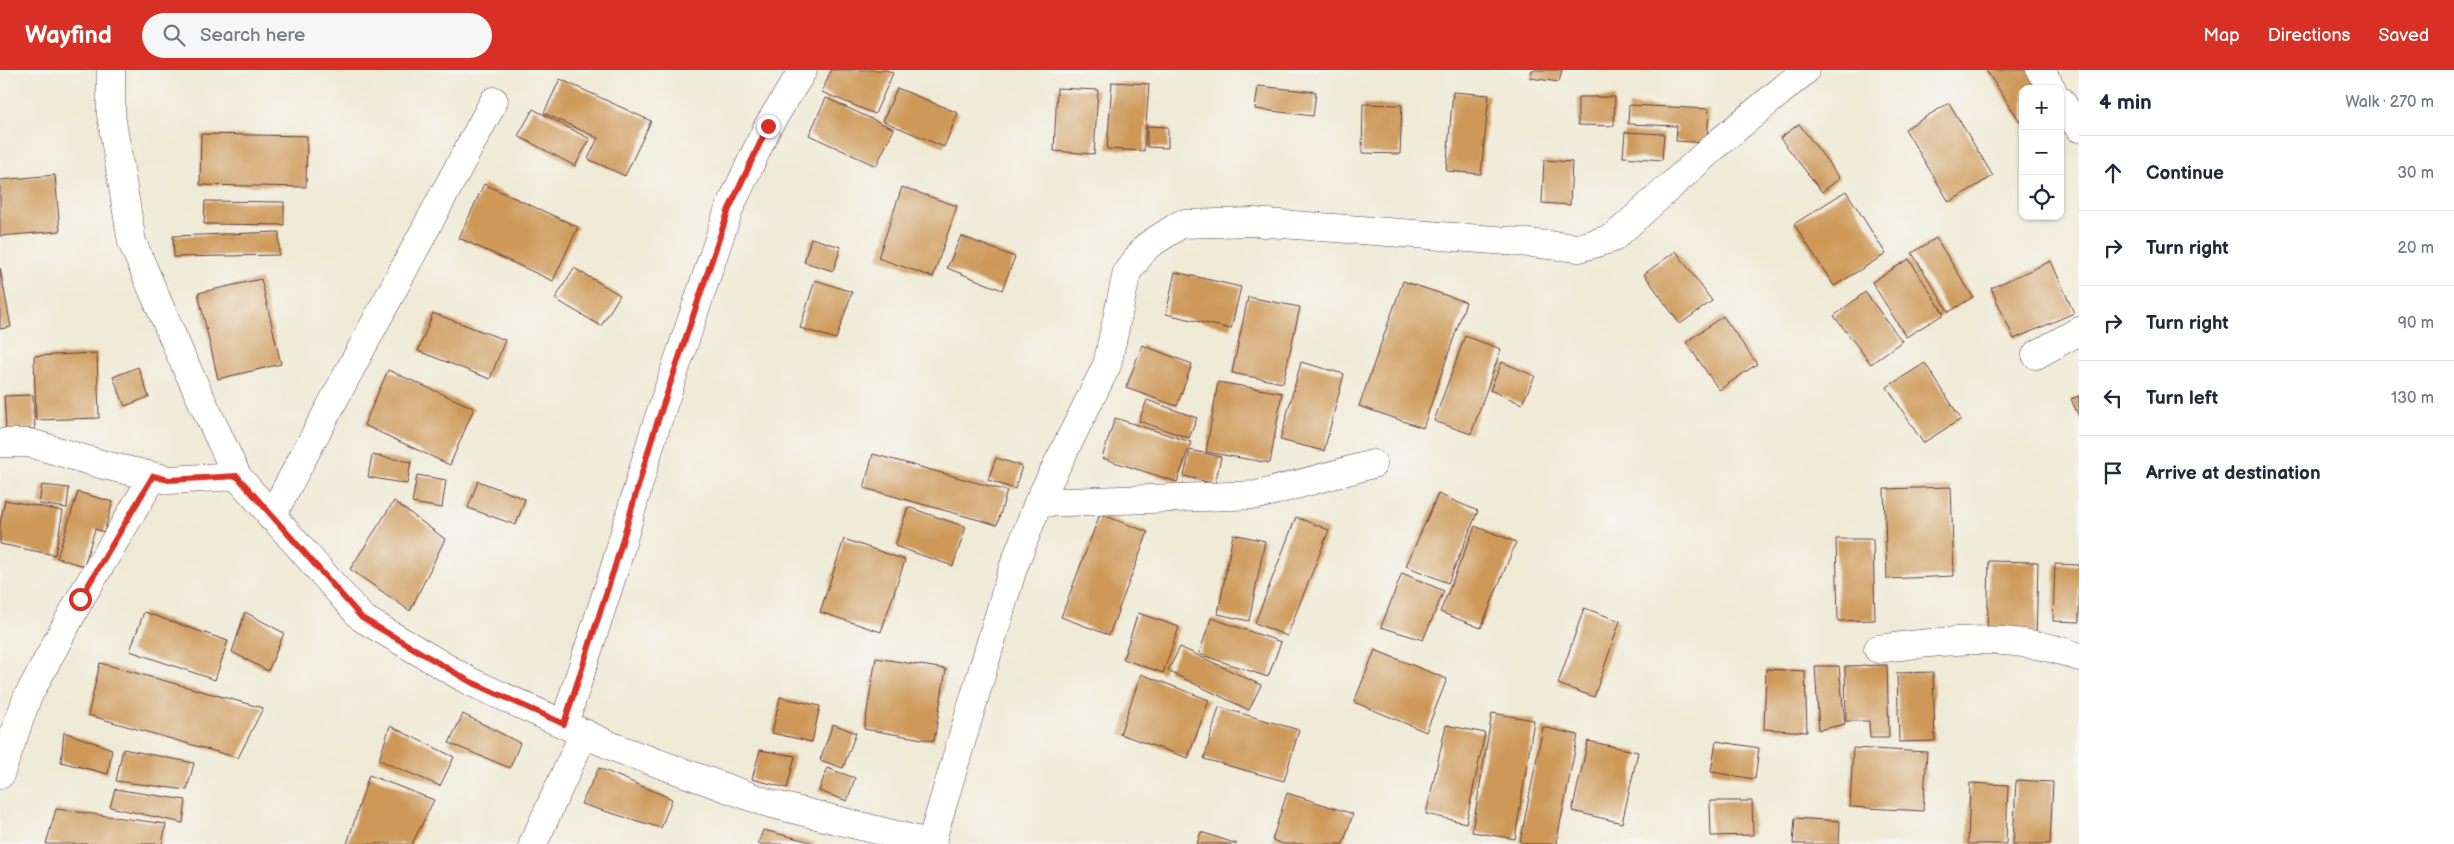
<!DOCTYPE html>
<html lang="en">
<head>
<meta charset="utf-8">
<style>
	:root { --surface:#fff; --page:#f6f6f7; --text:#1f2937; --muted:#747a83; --line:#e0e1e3; --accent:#d93025 }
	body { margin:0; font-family:"Balsamiq Sans",sans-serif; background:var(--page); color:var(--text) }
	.controls { position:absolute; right:15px; top:15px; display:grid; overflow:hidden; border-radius:10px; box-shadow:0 1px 4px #0004 }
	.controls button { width:45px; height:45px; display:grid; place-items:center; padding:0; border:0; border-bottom:1px solid var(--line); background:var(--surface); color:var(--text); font:25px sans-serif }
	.stop { position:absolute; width:15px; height:15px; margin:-11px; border:4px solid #d93025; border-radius:50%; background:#fff }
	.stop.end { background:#d93025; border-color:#fff; box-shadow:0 1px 5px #0008 }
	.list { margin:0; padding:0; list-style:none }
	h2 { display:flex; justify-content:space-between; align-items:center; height:65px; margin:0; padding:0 20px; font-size:21px }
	h2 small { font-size:16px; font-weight:400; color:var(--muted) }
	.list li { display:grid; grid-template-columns:32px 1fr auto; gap:15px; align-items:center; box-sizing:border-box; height:75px; padding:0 20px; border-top:1px solid var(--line) }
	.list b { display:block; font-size:19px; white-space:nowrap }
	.list em { font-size:16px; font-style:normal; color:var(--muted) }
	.icon { flex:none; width:28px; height:28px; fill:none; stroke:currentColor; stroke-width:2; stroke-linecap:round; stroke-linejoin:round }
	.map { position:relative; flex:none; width:2079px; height:774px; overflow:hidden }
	header { display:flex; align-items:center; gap:30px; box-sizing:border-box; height:70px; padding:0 25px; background:var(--accent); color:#fff }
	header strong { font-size:24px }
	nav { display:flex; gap:28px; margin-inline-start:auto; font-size:18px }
	.search { width:350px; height:45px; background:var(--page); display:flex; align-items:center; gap:12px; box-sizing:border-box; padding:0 18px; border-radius:28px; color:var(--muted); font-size:19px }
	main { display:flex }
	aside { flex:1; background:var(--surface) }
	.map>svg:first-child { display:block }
	.building { fill:#ce9959 }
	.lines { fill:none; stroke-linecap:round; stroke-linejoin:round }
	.minor-casing { stroke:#633d44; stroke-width:29 }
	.tertiary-casing { stroke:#633d44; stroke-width:29 }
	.minor { stroke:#fff; stroke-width:28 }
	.tertiary { stroke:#fff; stroke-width:28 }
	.route { stroke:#d93025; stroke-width:6 }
</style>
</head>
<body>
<header>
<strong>Wayfind</strong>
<div class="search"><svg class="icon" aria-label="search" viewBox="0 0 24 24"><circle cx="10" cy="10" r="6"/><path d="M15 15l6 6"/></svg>Search here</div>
<nav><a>Map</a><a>Directions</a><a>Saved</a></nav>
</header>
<main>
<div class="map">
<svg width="2079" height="774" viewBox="0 0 2079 774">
	<rect width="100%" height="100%" fill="#f6f6f2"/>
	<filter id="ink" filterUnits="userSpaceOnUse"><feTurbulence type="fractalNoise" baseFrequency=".02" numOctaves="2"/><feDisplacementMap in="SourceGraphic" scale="10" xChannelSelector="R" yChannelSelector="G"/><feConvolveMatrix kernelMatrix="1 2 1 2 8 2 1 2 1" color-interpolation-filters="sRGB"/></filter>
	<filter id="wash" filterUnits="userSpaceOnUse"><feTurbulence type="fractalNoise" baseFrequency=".0096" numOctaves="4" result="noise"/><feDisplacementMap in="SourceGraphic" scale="20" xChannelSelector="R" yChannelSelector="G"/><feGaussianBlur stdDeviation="1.12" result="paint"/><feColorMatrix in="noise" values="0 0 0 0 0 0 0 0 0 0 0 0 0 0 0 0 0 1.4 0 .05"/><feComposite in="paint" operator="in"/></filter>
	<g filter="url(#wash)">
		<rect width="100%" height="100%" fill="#efead5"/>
		<g id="blocks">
			<g class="building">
				<polygon points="831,0 887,0 893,3 875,44 822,22"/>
				<polygon points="1532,0 1562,0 1559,12 1530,8"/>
				<polygon points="1986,0 2032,0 2044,19 2023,19 2023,56"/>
				<polygon points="560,9 651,51 625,106 588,89 598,68 544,43"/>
				<polygon points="1112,12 1149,14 1144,81 1107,79"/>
				<polygon points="1258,16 1316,22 1313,46 1255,39"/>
				<polygon points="897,18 958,43 944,77 883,51"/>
				<polygon points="1057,18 1098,20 1094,84 1054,81"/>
				<polygon points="1453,22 1489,25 1481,104 1446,101"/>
				<polygon points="1578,27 1615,27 1614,56 1578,55"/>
				<polygon points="826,28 894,59 876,96 809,65"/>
				<polygon points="1949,33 1993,106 1949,132 1905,59"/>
				<polygon points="1363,34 1402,35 1400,84 1362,83"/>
				<polygon points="1629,35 1709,39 1707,73 1676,71 1677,56 1628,54"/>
				<polygon points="533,39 590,69 575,96 518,66"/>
				<polygon points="1799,54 1840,108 1822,122 1780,68"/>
				<polygon points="1147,56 1168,57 1168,78 1147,77"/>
				<polygon points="1625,62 1664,64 1662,90 1623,87"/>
				<polygon points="201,64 307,66 306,117 200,115"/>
				<polygon points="1544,90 1572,92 1570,135 1542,133"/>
				<polygon points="55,105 60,161 0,166 0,110"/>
				<polygon points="484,114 578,157 553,211 459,168"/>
				<polygon points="902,117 957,136 933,207 878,188"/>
				<polygon points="1846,121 1886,184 1834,216 1794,154"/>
				<polygon points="205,131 284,132 284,155 204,154"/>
				<polygon points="279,162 279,185 174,187 173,166"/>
				<polygon points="961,166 1015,187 1002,220 947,198"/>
				<polygon points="811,168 841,177 833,201 804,192"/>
				<polygon points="1936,168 1973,227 1949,242 1912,183"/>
				<polygon points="1676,181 1712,231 1680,254 1644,204"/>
				<polygon points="1909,189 1944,244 1906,267 1872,212"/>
				<polygon points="2051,191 2074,243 2014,269 1991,218"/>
				<polygon points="0,198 11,257 0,259"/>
				<polygon points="574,198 620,225 601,256 555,229"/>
				<polygon points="1175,202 1241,217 1231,259 1166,244"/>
				<polygon points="261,209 281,294 218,309 198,223"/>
				<polygon points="815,210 852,222 836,269 800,258"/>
				<polygon points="1403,211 1466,232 1423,358 1359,336"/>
				<polygon points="1865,222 1902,271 1871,294 1834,246"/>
				<polygon points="1248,227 1300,237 1283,313 1232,303"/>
				<polygon points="433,243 505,270 490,309 418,281"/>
				<polygon points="1723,246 1757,294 1719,320 1686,272"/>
				<polygon points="1465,266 1501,279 1471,364 1434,351"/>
				<polygon points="1142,275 1192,294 1177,336 1126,318"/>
				<polygon points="97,283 99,348 36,350 34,286"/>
				<polygon points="1301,292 1344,304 1324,381 1280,370"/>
				<polygon points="1502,292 1535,306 1522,334 1490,320"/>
				<polygon points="1925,293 1961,349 1923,373 1887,317"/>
				<polygon points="138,297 149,327 125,336 113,307"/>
				<polygon points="388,300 474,338 450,395 364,355"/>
				<polygon points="1218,312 1282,323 1270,393 1206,382"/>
				<polygon points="33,325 35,359 6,360 4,326"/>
				<polygon points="2079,326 2079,347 2071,329"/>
				<polygon points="1147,330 1197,348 1189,368 1139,351"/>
				<polygon points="1115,348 1191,372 1177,412 1102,388"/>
				<polygon points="1190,380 1221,387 1215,414 1184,406"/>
				<polygon points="873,384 1007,421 997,455 864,418"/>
				<polygon points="372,385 411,392 407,414 368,407"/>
				<polygon points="996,388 1022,396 1015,419 988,410"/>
				<polygon points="417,405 446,410 442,438 412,433"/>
				<polygon points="478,411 525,429 516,455 468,438"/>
				<polygon points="42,415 69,418 67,438 39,434"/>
				<polygon points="1951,417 1954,506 1887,509 1884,419"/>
				<polygon points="78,422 113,432 104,462 95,459 84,496 57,488"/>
				<polygon points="1438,424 1478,441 1448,513 1406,496"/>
				<polygon points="5,430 63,441 55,485 0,474 0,454"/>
				<polygon points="394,431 445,469 410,541 350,499"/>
				<polygon points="908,437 966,457 953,496 895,476"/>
				<polygon points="1100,444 1148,462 1109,565 1061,547"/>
				<polygon points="1296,447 1329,460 1287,566 1255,553"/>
				<polygon points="1475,456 1516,472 1481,558 1440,542"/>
				<polygon points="1233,464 1265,471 1249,551 1218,544"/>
				<polygon points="844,469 905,490 881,562 820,542"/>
				<polygon points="1836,469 1873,469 1875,550 1838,551"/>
				<polygon points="1989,491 2038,492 2036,570 1987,569"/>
				<polygon points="2055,494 2079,495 2079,552 2053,551"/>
				<polygon points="1402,503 1444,521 1423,570 1381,557"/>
				<polygon points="1584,538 1620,551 1594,627 1558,614"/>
				<polygon points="144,542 228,571 215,610 130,581"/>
				<polygon points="245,542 284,563 268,601 232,582"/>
				<polygon points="1138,543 1179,557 1163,603 1123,589"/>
				<polygon points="1211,548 1281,572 1268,607 1199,584"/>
				<polygon points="1180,577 1261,615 1249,640 1168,601"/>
				<polygon points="1375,580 1447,609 1426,662 1354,632"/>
				<polygon points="876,588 946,599 934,671 864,659"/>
				<polygon points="100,593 263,638 238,688 88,645"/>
				<polygon points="1887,595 1889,668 1870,668 1869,651 1846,651 1845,596"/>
				<polygon points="1815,596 1839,596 1845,654 1819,660"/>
				<polygon points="1766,599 1805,601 1807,662 1764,659"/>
				<polygon points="1933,602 1935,671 1899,672 1897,603"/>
				<polygon points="1141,604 1209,630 1188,688 1120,664"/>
				<polygon points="780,627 820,636 812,672 772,663"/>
				<polygon points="1219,637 1299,660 1284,711 1204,689"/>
				<polygon points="1492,643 1534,650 1515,769 1472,762"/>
				<polygon points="463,644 520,673 510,698 449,673"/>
				<polygon points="833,654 856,663 843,698 820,690"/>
				<polygon points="1446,655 1485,663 1466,753 1426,744"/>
				<polygon points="390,656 454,687 440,716 379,690"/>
				<polygon points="1543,657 1578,665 1556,774 1528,774 1520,772"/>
				<polygon points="64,662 112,679 108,704 61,692"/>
				<polygon points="1588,671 1638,682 1622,753 1572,741"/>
				<polygon points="1716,671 1759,678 1755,709 1711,702"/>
				<polygon points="1853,678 1927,682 1923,741 1850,737"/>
				<polygon points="123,679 194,693 187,720 116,711"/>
				<polygon points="760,680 795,686 787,718 752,709"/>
				<polygon points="599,698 672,729 661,758 581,734"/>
				<polygon points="827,698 855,708 847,731 819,721"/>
				<polygon points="369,705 434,730 412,774 347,774"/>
				<polygon points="2016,710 2053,712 2050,774 2013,774"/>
				<polygon points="1970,713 2008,715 2006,774 1968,774"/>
				<polygon points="115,719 186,730 183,753 110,737"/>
				<polygon points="1287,723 1353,744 1343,774 1283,774 1272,770"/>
				<polygon points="1710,731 1752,731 1753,765 1711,766"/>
				<polygon points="56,739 166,754 162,774 46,774"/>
				<polygon points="1795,748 1840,751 1839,774 1793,774"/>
				<polygon points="763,760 815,773 815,774 758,774"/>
				<polygon points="1201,762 1237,774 1197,774"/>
			</g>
		</g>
	</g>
	<g filter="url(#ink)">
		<use href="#blocks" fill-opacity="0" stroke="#633d44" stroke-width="1"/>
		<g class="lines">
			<g class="minor-casing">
				<g id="minor">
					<polyline points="2040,0 2052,19"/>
					<polyline points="2060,30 2079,58"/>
					<polyline points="2036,285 2079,261"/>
					<polyline points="0,373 30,373 104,395 169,410 237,406"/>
					<polyline points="1038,433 1258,425 1373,394"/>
					<polyline points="271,447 494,31"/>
					<path d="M 1878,579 C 1945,570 2015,562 2079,587"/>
					<polyline points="564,654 615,497 653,365 729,139 768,56 803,0"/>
					<polyline points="0,705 27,628 80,529 153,407"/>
					<polyline points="931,773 1013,498 1038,433 1107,295 1127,202 1147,176 1181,154 1253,152 1508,171 1579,178 1613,168 1716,75 1806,0"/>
					<polyline points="533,774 584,663"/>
				</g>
			</g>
			<g class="tertiary-casing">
				<polyline id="tertiary" points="111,0 111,45 132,172 181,286 237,406 362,548 469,611 616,678 768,733 933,774"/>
			</g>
			<use href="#minor" class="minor"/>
			<use href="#tertiary" class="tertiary"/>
		</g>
	</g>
	<g class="lines" filter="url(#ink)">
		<polyline class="route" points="80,529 153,406 169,410 237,406 362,548 469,611 564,654 615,496 653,365 729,139 768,56"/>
	</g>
</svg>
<div class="controls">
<button>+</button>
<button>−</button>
<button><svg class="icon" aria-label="locate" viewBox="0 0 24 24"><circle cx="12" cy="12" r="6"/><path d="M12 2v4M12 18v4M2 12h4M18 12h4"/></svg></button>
</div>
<div class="stop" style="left:80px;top:529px"></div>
<div class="stop end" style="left:768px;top:56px"></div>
</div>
<aside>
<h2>4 min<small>Walk · 270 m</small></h2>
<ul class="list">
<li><svg class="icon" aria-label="ahead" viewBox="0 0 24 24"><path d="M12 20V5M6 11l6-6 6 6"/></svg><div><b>Continue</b></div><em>30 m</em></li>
<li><svg class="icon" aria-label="right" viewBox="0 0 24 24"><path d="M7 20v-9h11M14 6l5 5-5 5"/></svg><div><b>Turn right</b></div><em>20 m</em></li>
<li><svg class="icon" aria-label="right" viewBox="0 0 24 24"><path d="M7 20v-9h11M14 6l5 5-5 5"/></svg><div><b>Turn right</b></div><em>90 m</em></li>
<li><svg class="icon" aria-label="left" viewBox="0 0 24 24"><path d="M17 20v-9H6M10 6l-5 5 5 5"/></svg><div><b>Turn left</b></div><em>130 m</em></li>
<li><svg class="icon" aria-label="arrive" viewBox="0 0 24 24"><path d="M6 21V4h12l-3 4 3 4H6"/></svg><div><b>Arrive at destination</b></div></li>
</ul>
</aside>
</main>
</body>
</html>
